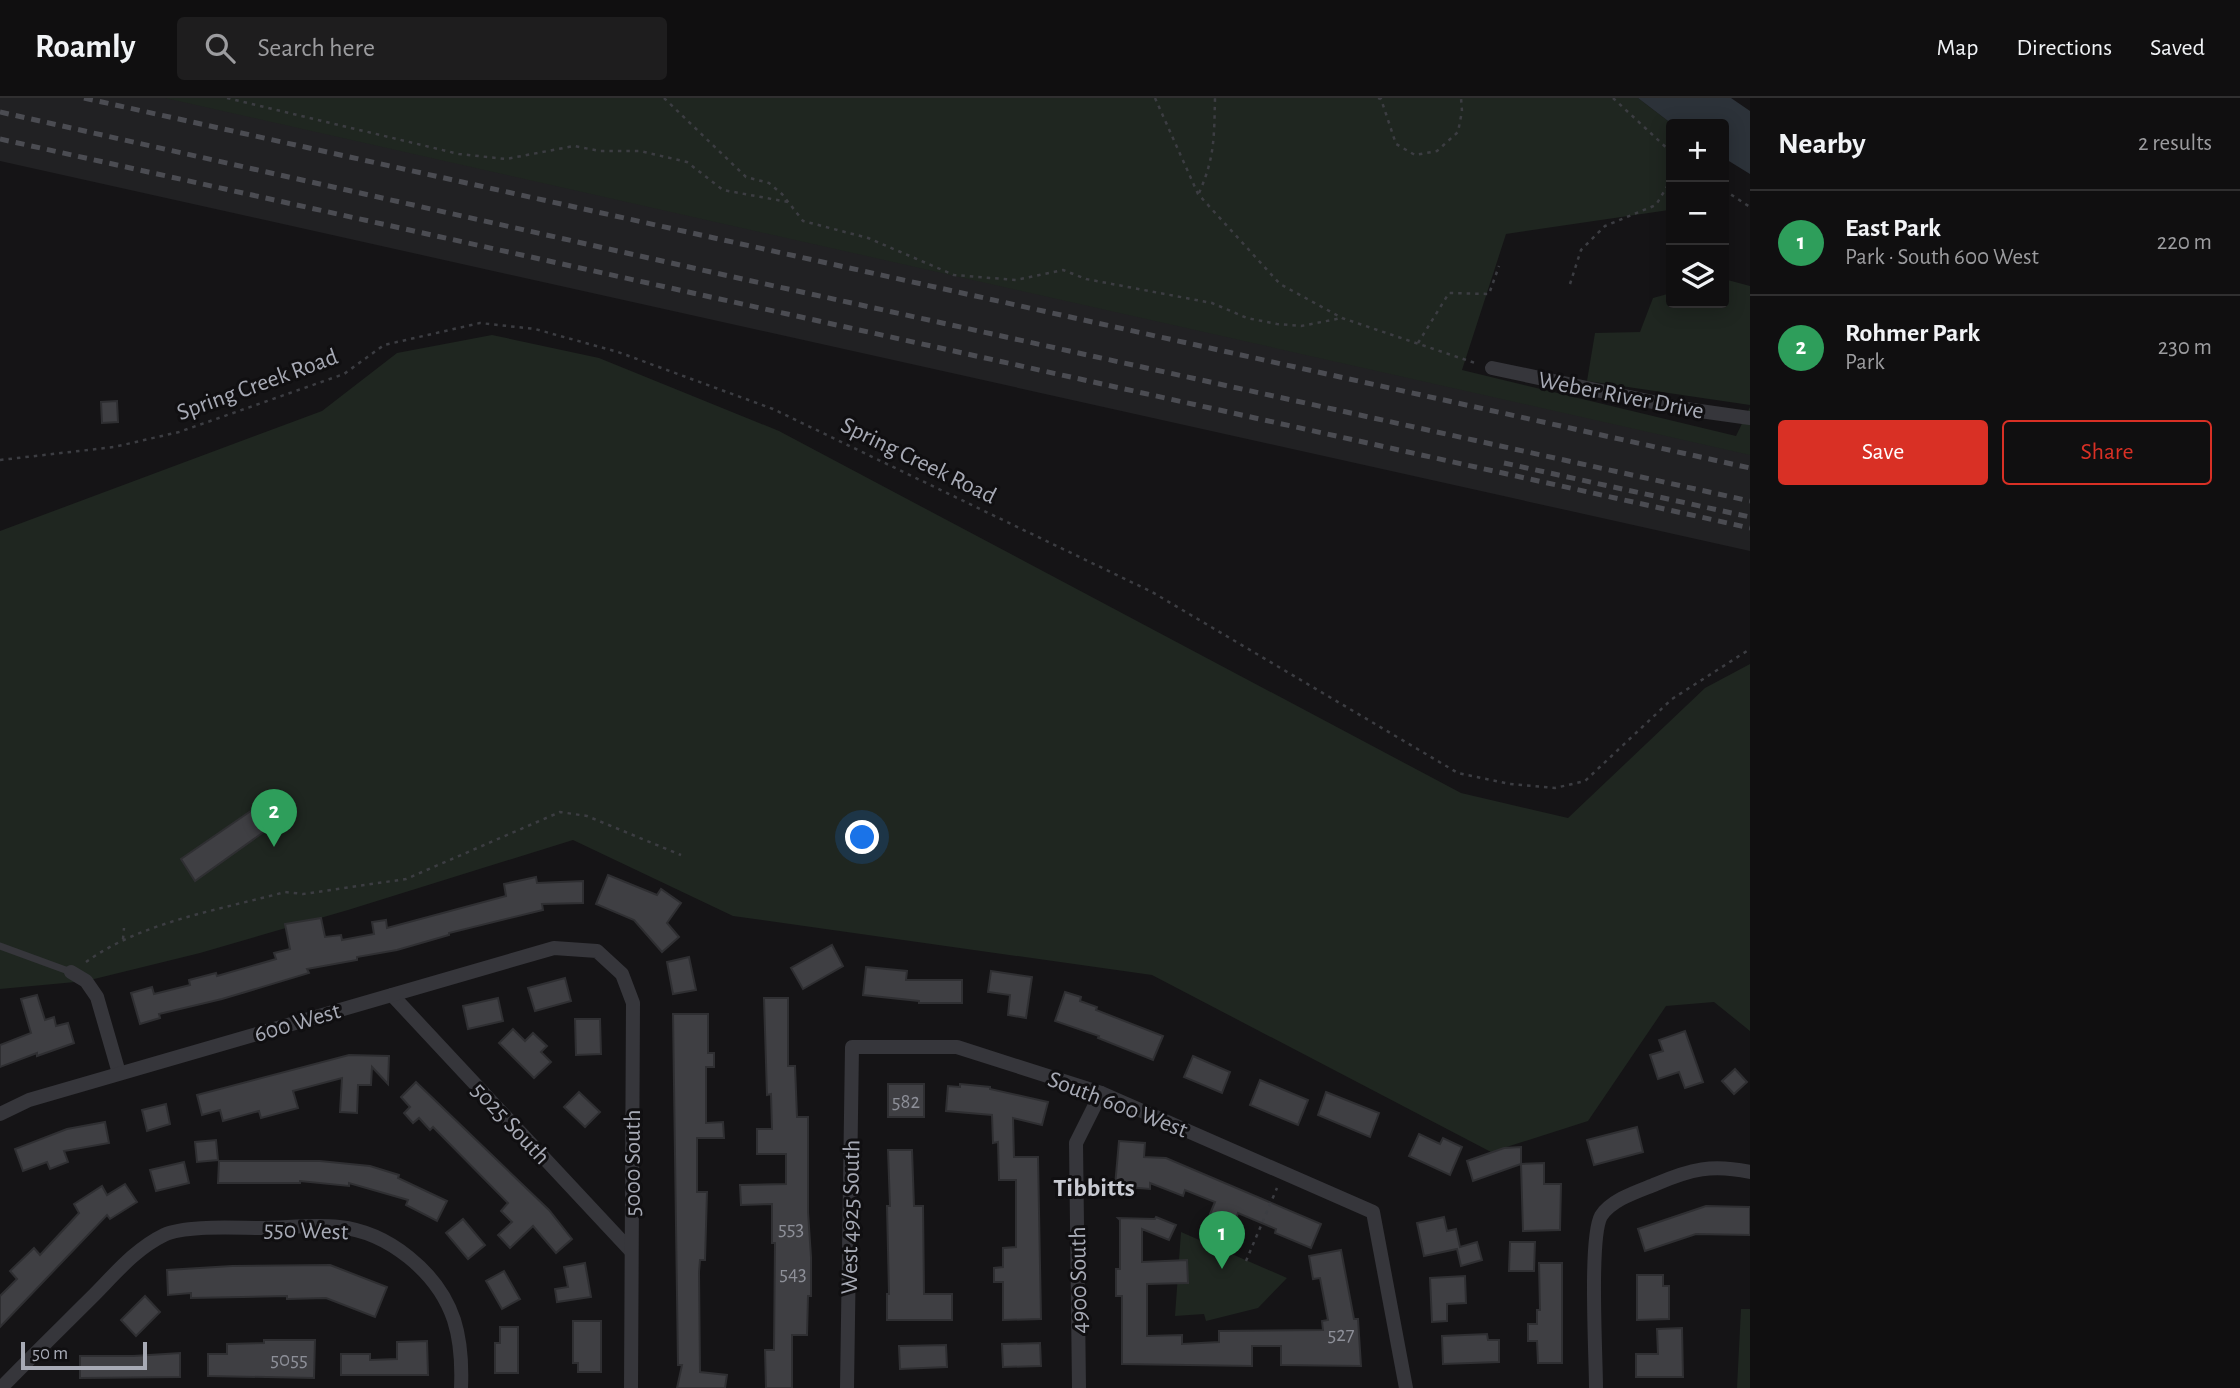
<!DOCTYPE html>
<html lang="en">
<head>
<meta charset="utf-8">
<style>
	:root { --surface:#100f10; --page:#1e1d1e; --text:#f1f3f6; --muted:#9c9c9f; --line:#302f30; --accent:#d93025 }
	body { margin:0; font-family:"Alegreya Sans",sans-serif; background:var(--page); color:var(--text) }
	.controls { position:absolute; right:21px; top:21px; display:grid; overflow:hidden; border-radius:7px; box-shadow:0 4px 18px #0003 }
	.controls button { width:63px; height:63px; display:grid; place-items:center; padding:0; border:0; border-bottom:2px solid var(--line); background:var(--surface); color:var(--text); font:35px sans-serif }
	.scale { position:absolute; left:21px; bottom:18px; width:126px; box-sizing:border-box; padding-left:7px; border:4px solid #a7aab5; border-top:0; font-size:19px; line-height:24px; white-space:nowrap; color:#a7aab5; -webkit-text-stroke:5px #100f11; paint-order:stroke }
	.you { position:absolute; left:863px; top:740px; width:24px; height:24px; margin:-18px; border:5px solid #fff; border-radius:50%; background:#1a73e8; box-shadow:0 0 0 10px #1a73e833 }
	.badge { display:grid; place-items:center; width:46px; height:46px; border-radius:50%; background:var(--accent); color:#fff; font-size:23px; font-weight:700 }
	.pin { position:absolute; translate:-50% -58px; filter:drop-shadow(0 2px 4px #0008) }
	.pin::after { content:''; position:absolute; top:37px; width:24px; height:21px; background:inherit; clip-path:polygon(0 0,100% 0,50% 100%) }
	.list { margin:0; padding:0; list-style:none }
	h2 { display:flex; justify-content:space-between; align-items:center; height:91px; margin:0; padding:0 28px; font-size:30px }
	h2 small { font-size:23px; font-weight:400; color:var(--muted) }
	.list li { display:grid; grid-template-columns:46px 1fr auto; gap:21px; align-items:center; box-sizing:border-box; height:105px; padding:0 28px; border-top:2px solid var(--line) }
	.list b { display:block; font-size:26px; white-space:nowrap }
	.list p { margin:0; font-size:23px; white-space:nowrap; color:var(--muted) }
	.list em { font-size:23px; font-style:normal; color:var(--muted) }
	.actions { display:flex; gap:14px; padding:21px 28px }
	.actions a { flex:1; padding:16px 0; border:2px solid var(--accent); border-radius:7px; text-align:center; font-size:24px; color:var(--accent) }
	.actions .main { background:var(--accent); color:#fff }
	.icon { flex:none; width:38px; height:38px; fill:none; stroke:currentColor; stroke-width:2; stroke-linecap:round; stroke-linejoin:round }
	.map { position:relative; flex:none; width:1750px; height:1290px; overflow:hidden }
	header { display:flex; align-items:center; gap:42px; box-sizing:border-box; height:98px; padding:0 35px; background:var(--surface); border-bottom:2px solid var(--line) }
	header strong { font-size:33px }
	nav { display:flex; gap:38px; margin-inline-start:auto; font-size:24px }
	.search { width:490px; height:63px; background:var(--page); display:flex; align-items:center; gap:18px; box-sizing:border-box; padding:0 24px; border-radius:7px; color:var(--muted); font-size:26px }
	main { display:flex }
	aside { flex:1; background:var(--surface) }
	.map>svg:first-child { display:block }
	.built { fill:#212123 }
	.green { fill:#1f2620 }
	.water { fill:#2c3239 }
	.building { fill:#3f3f43; stroke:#2f2f32; stroke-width:2 }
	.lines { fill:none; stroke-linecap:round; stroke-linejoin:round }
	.path { stroke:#3c3d42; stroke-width:2.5; stroke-dasharray:3.5 5; stroke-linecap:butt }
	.lane { stroke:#36363b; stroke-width:7 }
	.street { stroke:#36363b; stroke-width:14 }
	.rail { stroke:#4b4c52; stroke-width:5; stroke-dasharray:9 7; stroke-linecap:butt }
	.labels { text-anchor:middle; stroke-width:6; stroke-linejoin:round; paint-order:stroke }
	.number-label { font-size:21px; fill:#8d8f98 }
	.street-label { font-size:24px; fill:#a7aab5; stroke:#100f11 }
	.neighbourhood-label { font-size:26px; font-weight:bold; fill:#c8cad2; stroke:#100f11 }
</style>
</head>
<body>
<header>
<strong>Roamly</strong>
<div class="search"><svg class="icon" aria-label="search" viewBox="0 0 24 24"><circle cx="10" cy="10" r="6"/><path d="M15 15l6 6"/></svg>Search here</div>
<nav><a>Map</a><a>Directions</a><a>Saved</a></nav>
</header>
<main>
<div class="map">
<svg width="1750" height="1290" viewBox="0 0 1750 1290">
	<rect width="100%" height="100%" fill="#151416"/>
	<polygon class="built" points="0,0 203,0 1750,342 1750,453 0,63"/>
	<g class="green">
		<polygon points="165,0 1638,0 1672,26 1671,105 1669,112 1506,136 1462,272 1736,338 1750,309 1750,357"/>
		<polygon points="1724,181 1750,188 1750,307 1587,283 1595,235 1640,234 1653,200 1671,195 1671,205 1724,205"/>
		<polygon points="492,237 599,260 779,333 1461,695 1568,720 1705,590 1750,566 1750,933 1714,904 1666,908 1588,1023 1491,1054 1152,877 733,818 573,742 348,812 200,855 86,883 0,891 0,433 322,313 397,255"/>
		<polygon points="1181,1134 1287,1180 1258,1210 1206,1223 1204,1216 1175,1218"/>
		<polygon points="1741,1211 1750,1211 1750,1290 1737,1290"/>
	</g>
	<polygon class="water" points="1638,0 1731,0 1750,13 1750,76 1724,60 1724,26 1672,26"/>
	<g class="building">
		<polygon points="117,303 118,324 102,325 101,304"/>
		<polygon points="258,708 272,728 195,783 181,761"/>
		<polygon points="608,777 657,797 661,791 681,805 667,825 679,839 662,854 634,822 596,806"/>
		<polygon points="536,779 537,785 583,783 583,805 542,806 543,812 449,835 449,837 397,852 357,859 357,862 307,871 309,875 222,901 159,916 160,920 140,926 131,895 152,889 154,896 190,887 189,882 216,875 217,878 276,861 274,855 290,851 285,826 321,820 325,839 341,837 342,842 374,836 372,824 386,822 387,830 506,798 504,786"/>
		<polygon points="832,847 843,868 803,891 791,870"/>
		<polygon points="689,859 696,892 673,896 667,864"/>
		<polygon points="866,869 907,873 906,882 962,882 962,905 919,905 919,903 863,897"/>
		<polygon points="991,873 1032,879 1026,920 1008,917 1010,897 988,894"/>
		<polygon points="565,880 571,903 535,913 528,890"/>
		<polygon points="1065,894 1081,899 1080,903 1097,909 1096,912 1163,938 1153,962 1098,940 1099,938 1055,923"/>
		<polygon points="37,897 45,922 54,919 56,928 68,925 74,945 37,958 37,955 0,969 0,947 31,935 21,901"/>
		<polygon points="498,900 503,923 468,931 463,908"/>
		<polygon points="764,900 788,900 788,968 795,968 797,1019 808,1019 808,1114 811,1159 811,1198 808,1198 807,1237 792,1237 792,1290 766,1290 765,1252 774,1252 775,1145 772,1145 772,1106 741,1107 740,1087 786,1086 786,1056 757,1056 757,1031 772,1031 771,996 767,997"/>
		<polygon points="673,916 708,916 708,955 714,955 714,969 706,969 706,1025 723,1024 724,1040 697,1040 697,1094 707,1094 705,1162 700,1162 699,1174 700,1274 727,1277 725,1290 677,1290 682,1267 678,1267"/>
		<polygon points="575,921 600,921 601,956 576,957"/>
		<polygon points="513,931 525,943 533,935 547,948 541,954 551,964 534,980 499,945"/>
		<polygon points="1685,933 1703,984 1685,990 1679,974 1658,981 1650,957 1663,953 1659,942"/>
		<polygon points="349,957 389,958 388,986 372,969 371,987 358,987 357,1015 340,1014 342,980 293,993 298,1010 261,1020 259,1013 223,1023 220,1012 202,1017 197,997"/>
		<polygon points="1193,958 1230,974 1222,995 1184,979"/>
		<polygon points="1735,971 1747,984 1734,996 1722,983"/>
		<polygon points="1260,982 1308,1002 1298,1027 1250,1007"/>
		<polygon points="416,984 549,1112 572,1141 556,1155 533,1128 510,1150 498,1137 512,1124 501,1113 508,1105 433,1029 430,1032 419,1020 413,1025 404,1015 410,1009 401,999"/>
		<rect x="888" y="986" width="36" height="33"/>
		<polygon points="960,986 990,989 990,991 1048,1004 1042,1027 1013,1020 1014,1059 1038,1059 1041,1221 1003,1222 1003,1184 994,1184 994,1170 1003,1169 1003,1150 1016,1149 1016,1082 999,1082 998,1044 993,1045 992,1017 946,1013 948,988 960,989"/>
		<polygon points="579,994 600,1014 585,1029 564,1009"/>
		<polygon points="1326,994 1379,1015 1370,1039 1318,1017"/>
		<polygon points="166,1006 170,1026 147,1033 142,1012"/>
		<polygon points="105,1024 109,1045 64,1053 68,1064 50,1071 47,1064 23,1073 15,1051 67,1031"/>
		<polygon points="1637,1029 1643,1054 1594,1067 1587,1042"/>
		<polygon points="1419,1036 1440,1046 1443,1040 1462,1049 1450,1077 1409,1058"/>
		<polygon points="216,1042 218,1062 197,1064 195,1044"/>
		<polygon points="1119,1043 1145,1045 1144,1059 1166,1060 1321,1126 1311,1150 1275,1135 1276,1131 1238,1115 1234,1126 1210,1116 1215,1104 1185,1092 1183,1098 1150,1085 1150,1091 1115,1088"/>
		<polygon points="1521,1049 1521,1066 1544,1065 1544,1086 1561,1086 1560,1132 1523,1133 1521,1066 1473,1083 1467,1063 1504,1050"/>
		<polygon points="888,1052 912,1052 914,1108 923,1108 924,1196 952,1196 952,1222 887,1222 887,1196 889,1196 887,1108 890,1108"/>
		<polygon points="219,1063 320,1063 370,1068 399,1077 398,1080 447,1103 437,1123 406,1107 408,1102 349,1085 349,1088 300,1083 300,1085 218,1085"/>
		<polygon points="184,1064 189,1085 156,1093 150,1072"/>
		<polygon points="125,1086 137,1104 110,1121 107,1117 0,1229 0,1198 17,1181 10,1173 34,1150 40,1157 79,1115 74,1106 102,1088 107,1097"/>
		<polygon points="1706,1108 1750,1109 1750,1137 1696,1136 1645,1153 1638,1131"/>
		<polygon points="1156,1119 1176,1127 1169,1142 1142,1131 1142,1164 1187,1162 1188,1185 1147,1186 1147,1238 1182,1237 1182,1246 1219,1244 1219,1233 1323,1232 1322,1223 1328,1222 1320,1180 1313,1181 1309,1158 1341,1152 1354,1221 1358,1221 1361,1268 1281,1267 1281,1248 1252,1248 1252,1268 1122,1266 1122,1198 1116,1198 1116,1171 1120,1171 1120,1122 1118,1120 1155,1121"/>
		<polygon points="1444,1119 1447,1133 1456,1131 1460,1149 1477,1144 1482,1162 1461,1168 1457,1151 1424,1158 1417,1125"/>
		<polygon points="463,1121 485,1147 468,1161 446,1135"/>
		<polygon points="1510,1144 1535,1144 1534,1173 1509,1173"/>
		<polygon points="585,1165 591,1199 557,1204 555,1191 568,1189 564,1169"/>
		<polygon points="1539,1165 1562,1165 1562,1265 1538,1265 1537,1243 1528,1243 1528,1226 1537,1226 1537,1212 1540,1212"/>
		<polygon points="330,1167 387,1189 375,1219 326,1200 287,1201 287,1198 191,1200 191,1195 168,1197 167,1172 232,1168"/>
		<polygon points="504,1173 520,1201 502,1211 486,1183"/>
		<polygon points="1637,1177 1663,1177 1663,1188 1669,1188 1669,1221 1637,1222"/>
		<polygon points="1465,1178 1466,1205 1447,1206 1447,1223 1432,1224 1430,1180"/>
		<polygon points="145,1198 160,1214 136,1238 121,1222"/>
		<polygon points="573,1223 601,1223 601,1274 578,1274 578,1265 573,1265"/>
		<polygon points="500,1229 518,1229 518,1275 495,1275 495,1245 500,1245"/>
		<polygon points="1682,1230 1683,1279 1636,1279 1636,1256 1658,1256 1657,1231"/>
		<polygon points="1487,1236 1488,1242 1499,1242 1499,1264 1443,1266 1442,1238"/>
		<polygon points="264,1242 315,1242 314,1280 208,1278 208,1256 227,1256 227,1246 264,1245"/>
		<polygon points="427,1243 428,1277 341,1277 341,1256 370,1256 370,1262 397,1261 397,1244"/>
		<polygon points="1040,1245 1041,1268 1003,1269 1002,1246"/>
		<polygon points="946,1247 947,1269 900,1271 899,1248"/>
		<polygon points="180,1255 180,1279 80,1280 80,1258 133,1258"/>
	</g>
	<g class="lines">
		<g class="path">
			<polyline points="227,0 459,56 506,61 574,48 600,53 640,53 687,64 723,92 788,104"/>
			<polyline points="664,0 746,79 769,85 782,96 803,123 868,140 954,177 1016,182 1063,172 1086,181 1212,205 1247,220 1277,226 1301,228 1342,220"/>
			<polyline points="1155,0 1198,96 1280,186 1342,220 1478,266"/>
			<polyline points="1378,0 1381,1 1396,46 1415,57 1437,53 1458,34 1462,13 1461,0"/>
			<polyline points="1613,0 1671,54"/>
			<polyline points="1724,92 1750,109"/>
			<path d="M 1199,95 C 1215,59 1214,39 1215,0"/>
			<polyline points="1570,186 1581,152 1605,128 1656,107 1671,82"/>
			<polyline points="1418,245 1449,195 1489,196 1499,168"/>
			<polyline points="0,362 114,349 179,334 344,276 384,247 480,225 535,231 618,254 773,311 1152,494 1458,675 1510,686 1555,690 1585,683 1672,601 1750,551"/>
			<polyline points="123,841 124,830"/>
			<path d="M 86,864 C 141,824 219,812 285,794 L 303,796 L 406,781 L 560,714 L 587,718 L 681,757"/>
			<polyline points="1246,1163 1277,1090"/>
		</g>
		<polyline class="lane" points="0,848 71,874"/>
		<g class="street">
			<polyline points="1492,270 1686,311 1750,320"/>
			<polyline points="71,874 86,883 97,899 119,975"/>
			<polyline points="392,897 631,1153"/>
			<polyline points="0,1016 29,1002 554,850 597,853 622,876 633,905 631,1290"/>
			<path d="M 1,1290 C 31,1259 62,1229 92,1199 C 114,1177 135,1151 164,1137 C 185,1127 235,1130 259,1130 C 285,1130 313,1126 339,1129 C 388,1134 438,1174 454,1222 C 461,1244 462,1267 461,1290"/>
			<polyline points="847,1290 852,949 957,949 1101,995 1373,1114 1406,1290"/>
			<polyline points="1079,1290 1076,1045 1101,995"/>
			<path d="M 1596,1290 C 1596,1258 1589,1140 1601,1118 C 1612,1101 1639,1093 1656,1086 C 1691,1071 1712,1066 1750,1074"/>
		</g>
		<g class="rail">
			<polyline points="84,0 1750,370"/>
			<polyline points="0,14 711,174 1750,403"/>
			<polyline points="0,41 1750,430"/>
			<polyline points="1504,365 1750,419"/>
		</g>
	</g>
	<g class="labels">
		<g class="number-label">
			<text x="906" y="1010">582</text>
			<text x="791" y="1137">553</text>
			<text x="793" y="1182">543</text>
			<text x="1341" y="1243">527</text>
			<text x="289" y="1268">5055</text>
		</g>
		<g class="street-label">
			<text transform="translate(257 286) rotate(-20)" y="8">Spring Creek Road</text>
			<text transform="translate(1621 297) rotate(11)" y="8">Weber River Drive</text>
			<text transform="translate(919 362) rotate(26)" y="8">Spring Creek Road</text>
			<text transform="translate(297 924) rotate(-16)" y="8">600 West</text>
			<text transform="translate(1118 1006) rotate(21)" y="8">South 600 West</text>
			<text transform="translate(511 1025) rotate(47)" y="8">5025 South</text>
			<text transform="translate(632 1065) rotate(-90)" y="8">5000 South</text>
			<text transform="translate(850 1119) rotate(-89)" y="8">West 4925 South</text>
			<text transform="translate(306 1132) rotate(2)" y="8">550 West</text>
			<text transform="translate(1078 1182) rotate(-91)" y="8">4900 South</text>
		</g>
		<g class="neighbourhood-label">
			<text x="1094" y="1098">Tibbitts</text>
		</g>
	</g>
</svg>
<div class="controls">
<button>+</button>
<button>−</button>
<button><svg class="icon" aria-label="layers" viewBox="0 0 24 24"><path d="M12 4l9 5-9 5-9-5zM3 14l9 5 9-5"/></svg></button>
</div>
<div class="scale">50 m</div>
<div class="you"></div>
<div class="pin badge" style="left:1222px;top:1171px;background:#2e9e5b">1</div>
<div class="pin badge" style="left:274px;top:749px;background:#2e9e5b">2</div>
</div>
<aside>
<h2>Nearby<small>2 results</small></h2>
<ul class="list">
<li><span class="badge" style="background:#2e9e5b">1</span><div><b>East Park</b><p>Park · South 600 West</p></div><em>220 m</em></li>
<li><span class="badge" style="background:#2e9e5b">2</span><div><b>Rohmer Park</b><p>Park</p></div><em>230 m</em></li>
</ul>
<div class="actions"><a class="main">Save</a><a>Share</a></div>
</aside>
</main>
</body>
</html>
